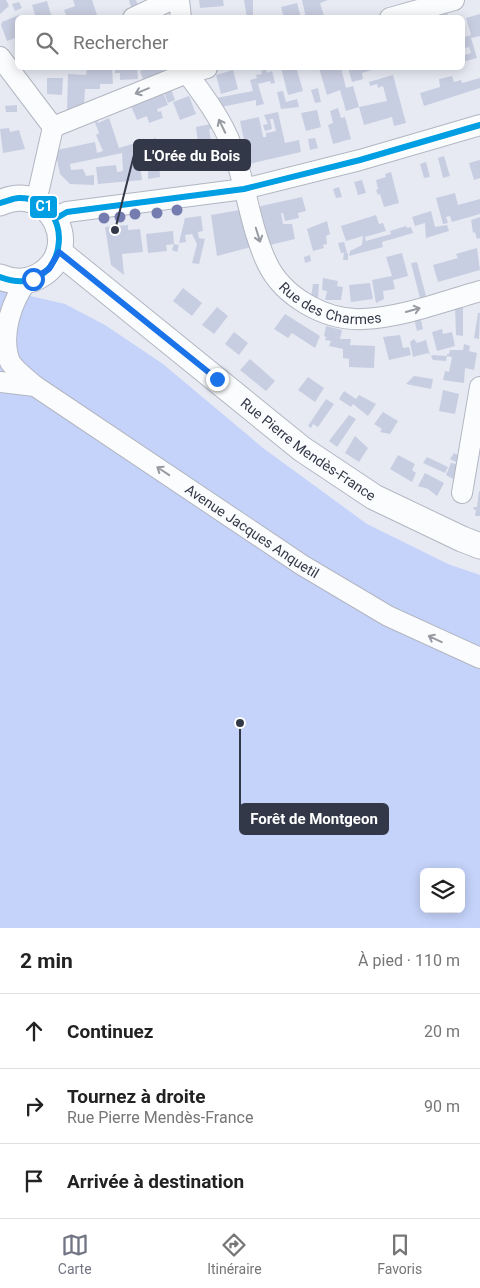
<!DOCTYPE html>
<html lang="fr">
<head>
<meta charset="utf-8">
<style>
	:root { --surface:#fff; --page:#f6f6f6; --text:#222; --muted:#767676; --line:#e0e0e0; --accent:#727684 }
	body { margin:0; font-family:Roboto,sans-serif; background:var(--page); color:var(--text) }
	.controls { position:absolute; right:15px; bottom:15px; display:grid; overflow:hidden; border-radius:8px; box-shadow:0 2px 12px #0003 }
	.controls button { width:45px; height:45px; display:grid; place-items:center; padding:0; border:0; border-bottom:1px solid var(--line); background:var(--surface); color:var(--text); font:25px sans-serif }
	.stop { position:absolute; width:15px; height:15px; margin:-11px; border:4px solid #1a73e8; border-radius:50%; background:#fff }
	.stop.end { background:#1a73e8; border-color:#fff; box-shadow:0 1px 5px #0008 }
	.list { margin:0; padding:0; list-style:none }
	h2 { display:flex; justify-content:space-between; align-items:center; height:65px; margin:0; padding:0 20px; font-size:21px }
	h2 small { font-size:16px; font-weight:400; color:var(--muted) }
	.list li { display:grid; grid-template-columns:32px 1fr auto; gap:15px; align-items:center; box-sizing:border-box; height:75px; padding:0 20px; border-top:1px solid var(--line) }
	.list b { display:block; font-size:19px; white-space:nowrap }
	.list p { margin:0; font-size:16px; white-space:nowrap; color:var(--muted) }
	.list em { font-size:16px; font-style:normal; color:var(--muted) }
	.icon { flex:none; width:28px; height:28px; fill:none; stroke:currentColor; stroke-width:2; stroke-linecap:round; stroke-linejoin:round }
	.map { position:relative; flex:none; width:480px; height:928px; overflow:hidden }
	.search { position:absolute; background:var(--surface); box-shadow:0 2px 12px #0003; left:15px; right:15px; top:15px; height:55px; display:flex; align-items:center; gap:12px; box-sizing:border-box; padding:0 18px; border-radius:8px; color:var(--muted); font-size:19px }
	.sheet { height:290px; background:var(--surface) }
	nav { display:flex; justify-content:space-around; align-items:center; box-sizing:border-box; height:70px; border-top:1px solid var(--line); background:var(--surface); font-size:14px; color:var(--muted) }
	nav a { display:grid; justify-items:center; gap:2px }
	nav .on { color:var(--accent) }
	.map>svg:first-child { display:block }
	.green { fill:#c5d3fa; fill-rule:evenodd }
	.building { fill:#c8cee1 }
	.lines { fill:none; stroke-linecap:round; stroke-linejoin:round }
	.minor-casing { stroke:#b2b6c1; stroke-width:22 }
	.major-casing { stroke:#b2b6c1; stroke-width:27 }
	.minor { stroke:#fbfcfd; stroke-width:20 }
	.major { stroke:#fbfcfd; stroke-width:25 }
	.bus-1-casing { stroke:#fff; stroke-width:10 }
	.bus-1 { stroke:#009ee3; stroke-width:6 }
	.tree { fill:#757db0 }
	.oneway { stroke:#979aa2 }
	.route { stroke:#1a73e8; stroke-width:6 }
	.labels { text-anchor:middle; stroke-width:4; stroke-linejoin:round; paint-order:stroke }
	.street-label { font-size:14px; fill:#333848; stroke:#fff }
	.leader { fill:none; stroke:#333848; stroke-width:2 }
	.callout-dot { fill:#333848; stroke:#fff; stroke-width:2 }
	.callout { fill:#333848; stroke:#333848; stroke-width:2 }
	.callout-label { font-size:15px; text-anchor:middle; font-weight:bold; fill:#fff }
	.line-badge { stroke:#fff; stroke-width:2 }
	.badge-label { font-size:14px; text-anchor:middle; font-weight:bold; fill:#fff }
</style>
</head>
<body>
<div class="map">
<svg width="480" height="928" viewBox="0 0 480 928">
	<rect width="100%" height="100%" fill="#e7eaf3"/>
	<path class="green" d="M 0,289 L 65,304 L 105,325 L 163,364 L 263,448 L 367,524 L 448,564 L 480,575 L 480,928 L 0,928 ZM 424,872 L 461,872 L 461,909 L 424,909 Z"/>
	<g class="building">
		<polygon points="0,0 6,0 9,6 0,14"/>
		<polygon points="73,0 92,0 98,18 63,18 66,15 64,10 75,6"/>
		<polygon points="129,0 136,0 138,5 131,7"/>
		<polygon points="199,0 223,0 224,6 200,8"/>
		<polygon points="244,0 253,0 253,18 247,18"/>
		<polygon points="302,0 328,0 320,3 324,16 306,18"/>
		<polygon points="47,1 52,18 36,18 32,5"/>
		<polygon points="19,2 22,8 15,11 12,4"/>
		<polygon points="297,3 301,18 284,18 281,7"/>
		<polygon points="447,11 448,18 431,18 430,16"/>
		<polygon points="480,14 480,36 471,38 477,58 462,62 462,56 471,53 469,47 462,49 462,38 471,35 466,18"/>
		<polygon points="19,15 18,37 7,41 1,25 2,22"/>
		<polygon points="87,68 112,68 113,84 100,84 100,89 85,89 84,106 67,110 68,74 86,75"/>
		<polygon points="115,68 137,68 138,79 120,80 120,73 115,73"/>
		<polygon points="148,68 162,68 164,74 144,82 140,71"/>
		<polygon points="281,68 304,68 297,70 303,91 288,95"/>
		<polygon points="319,68 341,68 346,88 353,86 359,107 346,111 340,90 327,95"/>
		<polygon points="348,68 378,68 362,73 363,79 352,82"/>
		<polygon points="266,69 267,73 272,71 275,83 271,84 270,81 258,84 264,104 256,106 256,100 221,107 216,98 253,91 250,80 257,78 256,75 262,74 261,71"/>
		<polygon points="233,70 238,89 221,94 216,75"/>
		<polygon points="393,75 406,123 394,126 392,117 364,125 359,107 387,101 383,86 378,88 377,84 370,86 369,82"/>
		<polygon points="452,76 454,82 461,80 462,83 480,78 480,88 424,106 420,93 440,87 439,79"/>
		<polygon points="47,78 63,78 62,95 47,94"/>
		<polygon points="318,88 321,102 315,103 311,90"/>
		<polygon points="171,89 175,100 168,103 164,92"/>
		<polygon points="283,91 286,102 297,99 299,107 281,109 277,92"/>
		<polygon points="163,92 168,105 157,109 158,112 161,111 163,118 149,123 147,116 137,120 131,106"/>
		<polygon points="189,96 196,114 180,120 173,102"/>
		<polygon points="17,105 17,112 6,112 5,106"/>
		<polygon points="338,108 341,118 345,117 351,139 333,144 328,125 333,123 330,111"/>
		<polygon points="317,110 321,127 306,131 301,113"/>
		<polygon points="278,112 285,143 299,140 301,152 249,164 240,121 259,117 263,137 266,137 266,133 276,131 273,119 270,119 272,129 265,131 263,125 268,124 264,115"/>
		<polygon points="109,118 119,148 142,141 144,138 145,141 156,138 158,155 153,156 151,150 138,154 142,180 98,184 96,167 116,165 117,172 123,171 122,153 70,164 71,170 83,169 86,176 94,175 94,185 70,184 60,174 57,160 57,150 95,142 97,153 103,151 96,135 99,133 94,120 97,119 98,123"/>
		<polygon points="211,124 211,129 209,129 212,146 205,147 205,143 198,144 196,127"/>
		<polygon points="9,128 10,132 19,130 25,149 3,153 0,129"/>
		<polygon points="315,138 318,148 310,150 308,139"/>
		<polygon points="188,139 192,163 166,164 164,148 178,146 177,140"/>
		<polygon points="444,156 450,176 443,178 438,158"/>
		<polygon points="480,160 480,178 474,180 469,163"/>
		<polygon points="426,162 430,177 424,178 420,164"/>
		<polygon points="156,163 159,163 160,177 148,179 148,168 156,167"/>
		<polygon points="391,172 399,203 384,207 380,194 378,195 376,190 378,189 376,180 386,177 385,174"/>
		<polygon points="362,180 366,193 358,195 354,182"/>
		<polygon points="339,187 342,197 336,198 333,189"/>
		<polygon points="455,193 458,205 480,199 480,214 452,222 450,216 446,217 448,223 443,224 436,198"/>
		<polygon points="302,197 306,211 298,213 299,218 285,221 283,213 281,213 283,224 292,224 295,239 270,245 258,210 261,206"/>
		<polygon points="240,210 251,247 217,256 211,215"/>
		<polygon points="431,211 435,227 447,225 449,231 426,238 425,223 415,226 412,217"/>
		<polygon points="376,215 379,224 383,223 386,231 365,237 366,241 391,234 390,231 406,226 407,228 411,227 413,233 382,242 383,247 349,256 350,251 362,245 363,236 346,241 341,226"/>
		<polygon points="201,216 203,231 198,232 199,238 205,239 199,264 192,263 197,244 192,234 185,235 186,242 179,243 185,218"/>
		<polygon points="480,217 480,238 477,239 475,232 473,233 471,220"/>
		<polygon points="327,221 330,234 326,236 327,244 323,245 324,248 313,251 307,229"/>
		<polygon points="128,225 128,230 140,229 143,252 122,254 124,275 111,265 105,227"/>
		<polygon points="173,231 174,244 166,245 167,251 148,253 146,234"/>
		<polygon points="344,242 347,252 341,253 338,243"/>
		<polygon points="174,244 179,245 177,252 172,250"/>
		<polygon points="477,248 480,270 438,282 433,265 458,258 456,254"/>
		<polygon points="344,252 348,253 348,260 343,260"/>
		<polygon points="402,253 408,276 393,280 395,289 383,291 384,299 376,303 372,280 392,276 386,257"/>
		<polygon points="310,255 311,261 305,263 304,257"/>
		<polygon points="417,262 426,296 420,298 411,263"/>
		<polygon points="323,278 338,281 337,286 343,287 341,300 325,300 327,291 322,290"/>
		<polygon points="370,283 373,299 351,302 349,285"/>
		<polygon points="313,284 319,284 318,298 311,297"/>
		<polygon points="183,288 202,303 192,316 173,301"/>
		<polygon points="217,307 228,316 214,334 202,325"/>
		<polygon points="455,307 463,307 463,336 456,335"/>
		<polygon points="478,313 480,313 479,339 474,338"/>
		<polygon points="285,314 320,336 315,348 292,333 288,338 274,329"/>
		<polygon points="420,316 423,329 417,331 414,318"/>
		<polygon points="326,326 342,330 340,339 351,339 350,345 375,346 374,368 349,367 349,359 343,358 343,349 329,346 331,341 325,340 326,337 324,336"/>
		<polygon points="442,329 443,334 452,332 455,346 437,351 432,332"/>
		<polygon points="234,332 248,343 239,355 225,344"/>
		<polygon points="400,335 403,348 409,347 411,355 389,360 383,337"/>
		<polygon points="414,339 417,343 426,340 430,355 428,353 413,357 410,342"/>
		<polygon points="464,344 470,346 469,351 477,353 474,370 465,368 464,383 443,380 445,371 449,372 452,357 447,356 447,354 449,354 450,350 463,350"/>
		<polygon points="433,355 447,356 446,361 433,360 431,356"/>
		<polygon points="250,359 275,381 266,391 240,370"/>
		<polygon points="414,376 433,379 431,389 406,384"/>
		<polygon points="308,377 324,388 315,402 298,390"/>
		<polygon points="443,390 459,394 455,414 439,411"/>
		<polygon points="344,391 356,399 359,395 376,404 368,416 353,404 351,407 339,399"/>
		<polygon points="326,399 334,404 318,427 313,424 311,428 308,426"/>
		<polygon points="383,412 398,421 390,434 380,432 382,429 374,424"/>
		<polygon points="349,415 356,419 337,447 329,441"/>
		<polygon points="355,436 368,448 359,462 345,453"/>
		<polygon points="454,453 459,456 458,463 450,459"/>
		<polygon points="398,455 415,464 412,470 416,473 412,482 390,469"/>
		<polygon points="427,457 448,467 445,473 423,463"/>
		<polygon points="451,463 457,464 455,480 446,475"/>
		<polygon points="425,473 444,483 437,496 428,489 418,486"/>
		<polygon points="479,491 480,491 480,516 475,516 476,510 473,509 474,507 477,507"/>
	</g>
	<g class="lines">
		<g class="minor-casing">
			<g id="minor">
				<polyline points="179,0 181,18"/>
				<polyline points="133,18 171,0"/>
				<polyline points="390,18 454,0"/>
				<polyline points="0,57 53,127"/>
				<path id="s1" d="M 186,68 L 187,73 C 204,96 222,120 232,147 C 246,184 250,227 267,263 C 283,297 326,321 363,319 C 403,317 442,302 480,291"/>
				<polyline points="53,127 187,73 207,68"/>
				<polyline points="33,200 39,189 53,127"/>
				<polyline points="55,219 67,212 244,189 360,160 480,125"/>
				<path id="s2" d="M 27,281 C 11,302 0,336 10,362 C 16,371 27,379 35,386 L 302,565 L 388,616 L 480,658"/>
				<polyline points="0,382 35,386"/>
				<polyline points="462,493 480,387"/>
			</g>
		</g>
		<g class="major-casing">
			<g id="major">
				<path d="M 0,203 C 51,179 86,252 37,277 C 25,283 12,282 0,277"/>
				<path id="s3" d="M 59,252 L 302,449 L 374,497 L 462,539 L 480,546"/>
			</g>
		</g>
		<use href="#minor" class="minor"/>
		<use href="#major" class="major"/>
		<g class="bus-1-casing">
			<g id="bus-1">
				<path d="M 0,203 C 6,202 13,198 19,198 C 80,197 69,303 0,277"/>
				<polyline points="55,219 67,212 244,189 360,160 480,125"/>
			</g>
		</g>
		<use href="#bus-1" class="bus-1"/>
	</g>
	<g class="tree">
		<circle cx="177" cy="210" r="5.5"/>
		<circle cx="157" cy="213" r="5.5"/>
		<circle cx="135" cy="214" r="5.5"/>
		<circle cx="120" cy="217" r="5.5"/>
		<circle cx="104" cy="218" r="5.5"/>
	</g>
	<defs><path id="oneway-shaft" d="M-6 0H5M1.5-3L5.5 0L1.5 3" fill="none" stroke-width="1.6" stroke-linecap="round" stroke-linejoin="round" transform="scale(1.25)"/></defs>
	<g class="oneway">
		<use href="#oneway-shaft" transform="translate(142 91) rotate(158)"/>
		<use href="#oneway-shaft" transform="translate(222 126) rotate(-116)"/>
		<use href="#oneway-shaft" transform="translate(258 235) rotate(73)"/>
		<use href="#oneway-shaft" transform="translate(413 310) rotate(-16)"/>
		<use href="#oneway-shaft" transform="translate(163 471) rotate(-146)"/>
		<use href="#oneway-shaft" transform="translate(435 639) rotate(-155)"/>
	</g>
	<g class="lines">
		<polyline class="route" points="33,279 49,269 59,252 217,379"/>
	</g>
	<g class="labels">
		<g class="street-label">
			<text dy="5" stroke="none"><textPath href="#s1" startOffset="294">Rue des Charmes</textPath></text>
			<text dy="5" stroke="none"><textPath href="#s3" startOffset="318">Rue Pierre Mendès-France</textPath></text>
			<text dy="5" stroke="none"><textPath href="#s2" startOffset="382">Avenue Jacques Anquetil</textPath></text>
		</g>
	</g>
	<path class="leader" d="M115 230L134 155M240 723L240 819"/>
	<g class="callout-dot">
		<circle cx="115" cy="230" r="5"/>
		<circle cx="240" cy="723" r="5"/>
	</g>
	<g class="callout">
		<rect x="134" y="140" width="116" height="30" rx="5"/>
		<rect x="240" y="804" width="148" height="30" rx="5"/>
	</g>
	<g class="callout-label">
		<text x="192" y="161">L'Orée du Bois</text>
		<text x="314" y="824">Forêt de Montgeon</text>
	</g>
	<rect class="line-badge" x="29" y="195" width="29" height="24" rx="5" fill="#009ee3"/>
	<g class="badge-label">
		<text x="44" y="211">C1</text>
	</g>
</svg>
<div class="controls">
<button><svg class="icon" aria-label="layers" viewBox="0 0 24 24"><path d="M12 4l9 5-9 5-9-5zM3 14l9 5 9-5"/></svg></button>
</div>
<div class="stop" style="left:33px;top:279px"></div>
<div class="stop end" style="left:217px;top:379px"></div>
<div class="search"><svg class="icon" aria-label="search" viewBox="0 0 24 24"><circle cx="10" cy="10" r="6"/><path d="M15 15l6 6"/></svg>Rechercher</div>
</div>
<section class="sheet">
<h2>2 min<small>À pied · 110 m</small></h2>
<ul class="list">
<li><svg class="icon" aria-label="ahead" viewBox="0 0 24 24"><path d="M12 20V5M6 11l6-6 6 6"/></svg><div><b>Continuez</b></div><em>20 m</em></li>
<li><svg class="icon" aria-label="right" viewBox="0 0 24 24"><path d="M7 20v-9h11M14 6l5 5-5 5"/></svg><div><b>Tournez à droite</b><p>Rue Pierre Mendès-France</p></div><em>90 m</em></li>
<li><svg class="icon" aria-label="arrive" viewBox="0 0 24 24"><path d="M6 21V4h12l-3 4 3 4H6"/></svg><div><b>Arrivée à destination</b></div></li>
</ul>
</section>
<nav>
<a class="on"><svg class="icon" aria-label="map" viewBox="0 0 24 24"><path d="M3 6l6-2 6 2 6-2v14l-6 2-6-2-6 2zM9 4v14M15 6v14"/></svg>Carte</a>
<a><svg class="icon" aria-label="directions" viewBox="0 0 24 24"><path d="M12 3l9 9-9 9-9-9zM9 14v-3h6M13 9l2 2-2 2"/></svg>Itinéraire</a>
<a><svg class="icon" aria-label="saved" viewBox="0 0 24 24"><path d="M7 4h10v16l-5-4-5 4z"/></svg>Favoris</a>
</nav>
</body>
</html>
